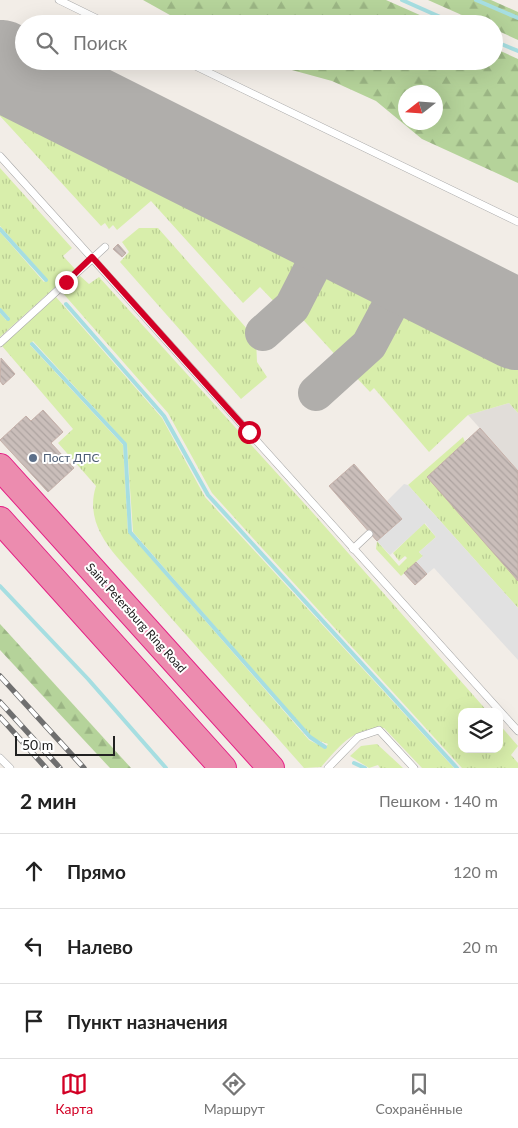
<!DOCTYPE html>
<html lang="ru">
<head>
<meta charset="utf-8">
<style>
	:root { --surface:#fff; --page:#f2f2f2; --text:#222; --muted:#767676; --line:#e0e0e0; --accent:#d20025 }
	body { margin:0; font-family:Lato,sans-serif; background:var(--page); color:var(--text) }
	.controls { position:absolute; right:15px; bottom:15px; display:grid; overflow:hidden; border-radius:10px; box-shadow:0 5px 20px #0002 }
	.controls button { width:45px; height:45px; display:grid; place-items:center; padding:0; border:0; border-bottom:1px solid var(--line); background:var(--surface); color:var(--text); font:25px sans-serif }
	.compass { position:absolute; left:398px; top:85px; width:45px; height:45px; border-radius:50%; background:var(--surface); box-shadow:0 5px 20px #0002; rotate:253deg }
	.scale { position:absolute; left:15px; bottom:12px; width:100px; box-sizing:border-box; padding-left:5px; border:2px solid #212121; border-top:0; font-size:14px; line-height:18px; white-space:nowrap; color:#212121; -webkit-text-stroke:4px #fff; paint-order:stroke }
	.stop { position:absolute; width:15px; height:15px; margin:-11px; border:4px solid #d20025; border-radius:50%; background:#fff }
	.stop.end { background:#d20025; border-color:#fff; box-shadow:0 1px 5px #0008 }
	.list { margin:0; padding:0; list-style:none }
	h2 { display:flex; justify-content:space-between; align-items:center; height:65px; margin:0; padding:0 20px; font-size:21px }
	h2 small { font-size:16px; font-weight:400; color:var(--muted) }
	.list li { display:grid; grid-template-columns:32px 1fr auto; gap:15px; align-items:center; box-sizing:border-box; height:75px; padding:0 20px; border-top:1px solid var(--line) }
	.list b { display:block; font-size:19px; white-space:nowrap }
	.list em { font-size:16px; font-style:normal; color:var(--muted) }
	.icon { flex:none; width:28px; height:28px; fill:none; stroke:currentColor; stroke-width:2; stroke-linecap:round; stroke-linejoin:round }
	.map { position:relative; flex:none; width:518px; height:768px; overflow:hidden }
	.search { position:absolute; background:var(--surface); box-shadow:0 5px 20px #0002; left:15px; right:15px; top:15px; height:55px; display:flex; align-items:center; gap:12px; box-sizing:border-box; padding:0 18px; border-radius:28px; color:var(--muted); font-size:19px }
	.sheet { height:290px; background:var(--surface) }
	nav { display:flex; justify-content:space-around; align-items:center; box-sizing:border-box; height:70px; border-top:1px solid var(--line); background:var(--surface); font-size:14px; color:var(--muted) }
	nav a { display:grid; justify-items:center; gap:2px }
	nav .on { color:var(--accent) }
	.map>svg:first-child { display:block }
	.airport { fill:#e1ddd9 }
	.grass { fill:url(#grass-tufts); fill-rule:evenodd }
	.forest { fill:url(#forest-firs); fill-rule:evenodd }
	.parking { fill:#e1e1e1 }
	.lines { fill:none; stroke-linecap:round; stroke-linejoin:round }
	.stream { stroke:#a6dee1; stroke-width:4 }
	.taxiway { stroke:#b0aeab; stroke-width:36 }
	.runway { stroke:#b0aeab; stroke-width:90 }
	.building { fill:url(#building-back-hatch); stroke:#c5b0a9 }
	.service-casing { stroke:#a5a5a5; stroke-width:8 }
	.motorway-casing { stroke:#e51f85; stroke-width:28 }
	.service { stroke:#fff; stroke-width:7 }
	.motorway { stroke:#ec8caf; stroke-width:26 }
	.rail-casing { stroke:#6f6f6f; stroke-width:5.5 }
	.rail { stroke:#fff; stroke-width:4; stroke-dasharray:11; stroke-linecap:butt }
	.route { stroke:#d20025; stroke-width:6 }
	.service-dot { fill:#5c6f8a; stroke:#fff; stroke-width:2 }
	.labels { text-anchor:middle; stroke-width:4; stroke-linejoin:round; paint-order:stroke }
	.service-label { font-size:12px; fill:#4e5e75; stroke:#fff; text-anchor:start }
	.street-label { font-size:12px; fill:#212121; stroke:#fff }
</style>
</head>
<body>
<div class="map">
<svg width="518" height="768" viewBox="0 0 518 768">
	<defs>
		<pattern id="grass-tufts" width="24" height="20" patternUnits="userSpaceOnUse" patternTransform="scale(1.25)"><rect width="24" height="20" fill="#d8eeab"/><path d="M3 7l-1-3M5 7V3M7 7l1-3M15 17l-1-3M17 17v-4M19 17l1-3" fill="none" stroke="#b9cc93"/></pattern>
		<pattern id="forest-firs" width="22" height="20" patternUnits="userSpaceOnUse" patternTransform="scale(1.25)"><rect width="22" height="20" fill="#b5d39a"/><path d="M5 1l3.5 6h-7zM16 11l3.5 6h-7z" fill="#9bb584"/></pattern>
		<pattern id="building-back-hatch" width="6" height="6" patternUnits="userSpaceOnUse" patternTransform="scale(1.25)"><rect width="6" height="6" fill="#cabeba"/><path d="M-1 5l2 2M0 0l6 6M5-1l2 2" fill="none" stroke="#ada3a0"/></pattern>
	</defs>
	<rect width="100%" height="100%" fill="#f2ede7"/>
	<polygon class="airport" points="509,403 518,413 518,471 468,415"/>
	<g class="grass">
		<polygon points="0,97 17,106 29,106 302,243 309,260 286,301 280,308 260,287 243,303 151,201 117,230 113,225 109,229 105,223 101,226 0,116"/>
		<polygon points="0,168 72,248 63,256 75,269 0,337 0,313 6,320 9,317 0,308 0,232 44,282 47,279 0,226"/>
		<polygon points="139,228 158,228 256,339 257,362 267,377 241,399 120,262 129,252 122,242"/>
		<polygon points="336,261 379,282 384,299 363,340 341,361 296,312 318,267"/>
		<polygon points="79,275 89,284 99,277 313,513 488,712 462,712 462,749 499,749 499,724 518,746 511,755 518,763 518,768 462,768 212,493 168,413 61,291"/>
		<path d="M 56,297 L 162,418 L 205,497 L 454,768 L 422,768 L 384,728 C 352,728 341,745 321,767 L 304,768 L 117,557 C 100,537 87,514 96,486 L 58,443 L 73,429 L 2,346 ZM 33,341 L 127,444 L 133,532 L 312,738 L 328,744 L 325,748 L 309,740 L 128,532 L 123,445 L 30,345 Z"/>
		<polygon points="415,300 518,352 518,413 509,403 468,415 429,452 374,388 370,392 352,373 375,351 400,306"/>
		<polygon points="463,437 518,581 518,608 408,485"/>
		<polygon points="424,523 436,537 419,552 423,556 401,576 376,549 377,541 399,566 407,558 405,556 399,561 393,553"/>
		<polygon points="377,744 403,768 380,768 378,765 369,768 350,756 361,746"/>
	</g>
	<g class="forest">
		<polygon points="143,0 386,0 440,24 186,24"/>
		<polygon points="428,0 491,0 518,12 518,40 494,29 494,24 482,24"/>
		<path d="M 494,48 L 518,59 L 518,183 L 422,139 L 376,101 L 332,81 L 259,61 L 494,61 ZM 436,92 L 436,122 L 406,122 L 406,92 Z"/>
		<polygon points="0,624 131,768 110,768 0,650"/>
	</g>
	<polygon class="parking" points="404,484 408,485 518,608 518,660 434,568 427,574 416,562 423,556 419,552 436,537 425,523 390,555 377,541 402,519 387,501"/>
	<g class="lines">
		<g class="stream">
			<polyline points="402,0 456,24"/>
			<polyline points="476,0 518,18"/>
			<polyline points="494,41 518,51"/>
			<polyline points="0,229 46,280"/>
			<polyline points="66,304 164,416 208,495 457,768"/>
			<polyline points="0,310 8,319"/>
			<polyline points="32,344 125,444 130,532 310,737 325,747"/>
			<polyline points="0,586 88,679 166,768"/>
			<polyline points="354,763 365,768"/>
		</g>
		<g class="taxiway">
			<polyline points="263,333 292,307 331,231"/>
			<polyline points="316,393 369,345 409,270"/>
		</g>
		<polyline class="runway" points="0,65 518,325"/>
	</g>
	<g class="building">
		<polygon points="118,244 126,253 122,257 113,249"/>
		<polygon points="1,358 15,374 3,385 0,381"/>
		<polygon points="43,410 63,432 51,443 74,468 48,492 0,440 26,416 31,421"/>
		<polygon points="480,428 518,471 518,581 427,477"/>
		<polygon points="354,464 402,519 377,541 329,486"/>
		<polygon points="416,562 427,574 415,585 404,573"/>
	</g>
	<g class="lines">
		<g class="service-casing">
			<g id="service">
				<polyline points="59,0 108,24"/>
				<polyline points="185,61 518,222"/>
				<polyline points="0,156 518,731"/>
				<polyline points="0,343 105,247"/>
				<polyline points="353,549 369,534"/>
				<polyline points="0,758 10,768"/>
				<polyline points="328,768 358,737 379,730 414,768"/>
			</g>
		</g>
		<g class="motorway-casing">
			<g id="motorway">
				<polyline points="0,467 271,768"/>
				<polyline points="0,520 223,768"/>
			</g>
		</g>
		<use href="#service" class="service"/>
		<use href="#motorway" class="motorway"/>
		<g class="rail-casing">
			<g id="rail">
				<polyline points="0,676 84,768"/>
				<polyline points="0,702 60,768"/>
				<polyline points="0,717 46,768"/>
			</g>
		</g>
		<use href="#rail" class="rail"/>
	</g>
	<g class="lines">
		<polyline class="route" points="66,282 92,257 249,432"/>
	</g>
	<circle class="service-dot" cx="33" cy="458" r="5"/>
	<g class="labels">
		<g class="service-label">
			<text x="43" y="462">Пост ДПС</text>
		</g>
		<g class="street-label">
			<text transform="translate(136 618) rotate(48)" y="4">Saint Petersburg Ring Road</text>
		</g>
	</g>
</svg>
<div class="controls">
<button><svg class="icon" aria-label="layers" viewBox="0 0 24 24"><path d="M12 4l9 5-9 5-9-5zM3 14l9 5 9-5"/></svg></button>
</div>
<svg class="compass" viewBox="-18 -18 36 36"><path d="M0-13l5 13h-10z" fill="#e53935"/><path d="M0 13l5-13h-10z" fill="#767676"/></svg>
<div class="scale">50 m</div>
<div class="stop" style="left:249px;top:432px"></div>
<div class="stop end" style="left:66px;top:282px"></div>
<div class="search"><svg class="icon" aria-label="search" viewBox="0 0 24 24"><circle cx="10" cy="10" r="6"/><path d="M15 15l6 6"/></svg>Поиск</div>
</div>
<section class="sheet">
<h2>2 мин<small>Пешком · 140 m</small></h2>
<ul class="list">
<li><svg class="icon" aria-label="ahead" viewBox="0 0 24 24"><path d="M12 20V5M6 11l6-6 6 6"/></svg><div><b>Прямо</b></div><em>120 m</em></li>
<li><svg class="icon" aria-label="left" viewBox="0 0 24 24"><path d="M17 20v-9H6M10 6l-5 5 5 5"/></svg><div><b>Налево</b></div><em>20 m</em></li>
<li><svg class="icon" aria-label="arrive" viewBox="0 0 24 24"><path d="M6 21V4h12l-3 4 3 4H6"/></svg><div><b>Пункт назначения</b></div></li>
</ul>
</section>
<nav>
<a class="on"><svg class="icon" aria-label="map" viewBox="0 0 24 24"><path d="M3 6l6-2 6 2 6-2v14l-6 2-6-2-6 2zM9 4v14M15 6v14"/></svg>Карта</a>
<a><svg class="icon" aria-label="directions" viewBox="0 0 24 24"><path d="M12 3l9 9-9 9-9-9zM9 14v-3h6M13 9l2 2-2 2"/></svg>Маршрут</a>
<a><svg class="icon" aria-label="saved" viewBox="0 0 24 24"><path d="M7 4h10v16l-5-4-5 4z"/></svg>Сохранённые</a>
</nav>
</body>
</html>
